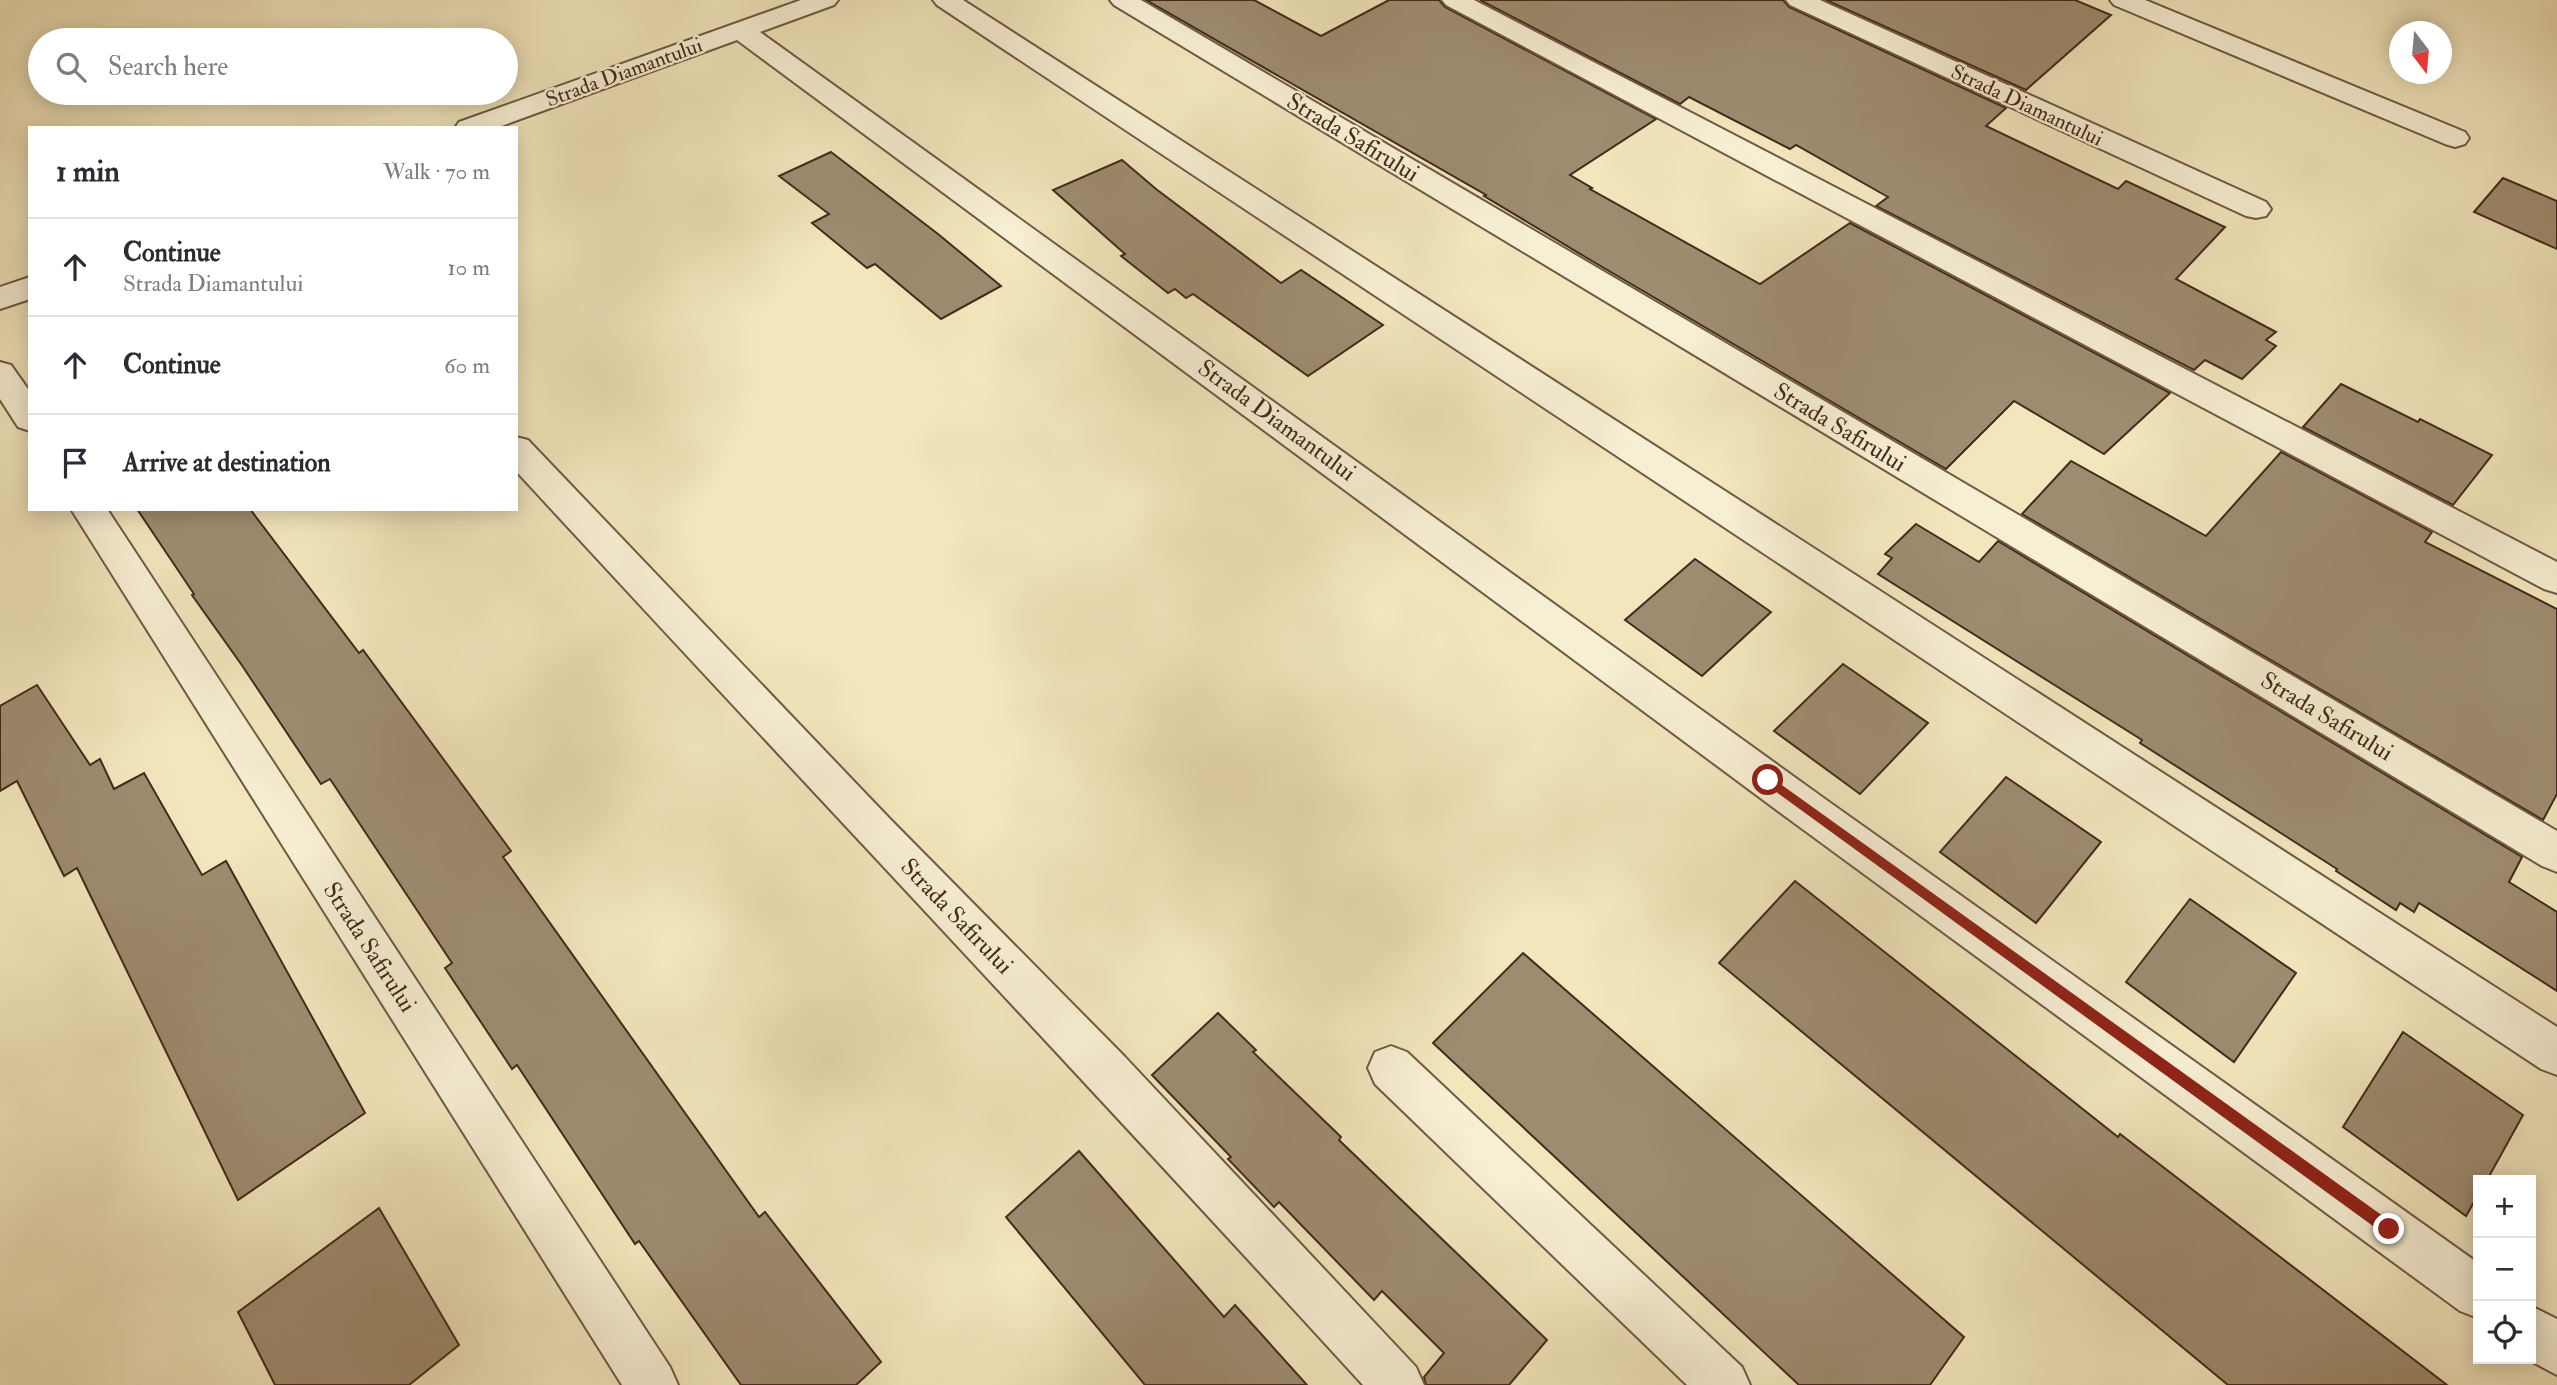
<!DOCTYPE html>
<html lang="en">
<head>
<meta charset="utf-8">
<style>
	:root { --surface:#fff; --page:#f2f2f3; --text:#2b2b33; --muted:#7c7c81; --line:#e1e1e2 }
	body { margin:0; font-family:"IM FELL Double Pica",serif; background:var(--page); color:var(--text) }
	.controls { position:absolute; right:21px; bottom:21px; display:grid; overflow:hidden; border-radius:0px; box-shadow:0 4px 18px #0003 }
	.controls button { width:63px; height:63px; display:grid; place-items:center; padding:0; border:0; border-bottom:2px solid var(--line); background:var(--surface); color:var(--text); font:35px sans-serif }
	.compass { position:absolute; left:2389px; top:21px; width:63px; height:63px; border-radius:50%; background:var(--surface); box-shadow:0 4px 18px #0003; rotate:164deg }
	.stop { position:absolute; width:21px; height:21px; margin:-16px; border:5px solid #8f2418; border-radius:50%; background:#fff }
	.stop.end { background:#8f2418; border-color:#fff; box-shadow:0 2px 7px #0008 }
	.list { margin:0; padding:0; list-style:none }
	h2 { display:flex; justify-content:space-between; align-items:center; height:91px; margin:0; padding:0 28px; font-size:30px }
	h2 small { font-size:23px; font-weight:400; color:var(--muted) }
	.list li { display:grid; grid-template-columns:46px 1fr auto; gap:21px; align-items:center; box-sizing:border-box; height:98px; padding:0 28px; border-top:2px solid var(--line) }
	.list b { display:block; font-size:26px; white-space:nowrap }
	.list p { margin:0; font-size:23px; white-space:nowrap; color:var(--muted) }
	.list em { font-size:23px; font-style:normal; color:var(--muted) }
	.icon { flex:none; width:38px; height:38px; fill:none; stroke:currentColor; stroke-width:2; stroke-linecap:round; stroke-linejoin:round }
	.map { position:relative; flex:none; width:2557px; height:1385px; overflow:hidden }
	.search { position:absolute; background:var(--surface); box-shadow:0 4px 18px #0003; left:28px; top:28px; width:490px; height:77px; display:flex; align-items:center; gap:18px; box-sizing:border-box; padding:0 24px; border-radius:38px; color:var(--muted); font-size:26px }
	.panel { position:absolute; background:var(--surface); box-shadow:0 4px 18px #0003; left:28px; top:126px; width:490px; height:385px; border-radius:0px }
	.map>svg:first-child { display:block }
	.building { fill:#9e8c70; stroke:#442a1c; stroke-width:2 }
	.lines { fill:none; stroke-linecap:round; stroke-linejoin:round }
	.street-casing { stroke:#705944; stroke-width:4 }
	.street { fill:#f7efd4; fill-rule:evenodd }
	.route { fill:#8f2418 }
	.labels { text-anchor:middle; stroke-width:5; stroke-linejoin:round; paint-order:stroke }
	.far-street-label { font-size:21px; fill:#442a1c; stroke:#f7efd4 }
	.street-label { font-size:24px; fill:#442a1c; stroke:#f7efd4 }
</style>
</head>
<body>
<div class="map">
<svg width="2557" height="1385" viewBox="0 0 2557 1385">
	<rect width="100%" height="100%" fill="#f2e6bd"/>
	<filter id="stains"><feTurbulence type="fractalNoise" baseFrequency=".00286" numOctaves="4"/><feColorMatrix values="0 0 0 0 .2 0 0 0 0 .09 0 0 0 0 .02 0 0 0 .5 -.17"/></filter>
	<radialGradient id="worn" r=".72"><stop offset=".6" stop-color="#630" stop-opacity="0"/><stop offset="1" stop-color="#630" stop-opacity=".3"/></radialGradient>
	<g class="building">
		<polygon points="1146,0 1254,0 1321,36 1389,0 1439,0 1445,7 1656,119 1570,175 1592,188 1590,189 1760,284 1850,223 2170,393 2104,454 2014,401 1946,469 1592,261 1484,196 1486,195"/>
		<polygon points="1480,0 1783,0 1789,7 2006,108 1986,126 2118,189 2126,181 2225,227 2176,279 2276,332 2266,340 2276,346 2242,379 2205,360 2194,370 1876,206 1888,197 1796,145 1790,149 1689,97 1680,104"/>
		<polygon points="1826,0 2075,0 2111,15 2026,90"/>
		<polygon points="831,152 938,234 1001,286 941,319 875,264 867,268 812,223 829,214 779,176"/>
		<polygon points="1122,160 1156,189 1281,283 1301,270 1383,325 1308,376 1193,294 1186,298 1175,289 1168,293 1121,256 1125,254 1053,190"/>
		<polygon points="2503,178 2557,201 2557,249 2474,212"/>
		<polygon points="2341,384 2418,422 2420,419 2492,455 2453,505 2303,427"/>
		<polygon points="2281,452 2432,532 2425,542 2557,609 2557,794 2543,820 2022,514 2071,461 2206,536"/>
		<polygon points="137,509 250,509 359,653 363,650 511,851 503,857 759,1217 765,1212 881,1362 856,1385 741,1385 639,1241 635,1244 517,1065 512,1069 445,968 452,963 330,779 321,784 241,664 192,595 194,594"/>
		<polygon points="1916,524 1979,562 1998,541 2522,857 2509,882 2557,912 2557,991 2419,903 2414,912 2400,903 2396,910 2336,871 2337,869 2140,743 2142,740 1878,574 1892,558 1885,554"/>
		<polygon points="1695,559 1771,612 1702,676 1625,620"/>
		<polygon points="1843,664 1928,723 1860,794 1774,731"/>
		<polygon points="37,685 90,765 100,759 114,789 144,773 202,875 226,861 365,1113 238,1200 77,868 64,876 17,781 0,791 0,706"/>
		<polygon points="2006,777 2101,842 2036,923 1940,852"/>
		<polygon points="1795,881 2118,1137 2120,1134 2447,1385 2228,1385 1719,963"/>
		<polygon points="2190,899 2296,973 2234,1062 2126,982"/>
		<polygon points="1523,953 1964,1337 1930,1385 1799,1385 1433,1043"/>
		<polygon points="1218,1013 1256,1050 1253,1052 1341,1137 1339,1140 1547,1340 1509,1385 1426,1385 1424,1377 1444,1353 1382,1291 1374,1300 1279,1202 1274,1207 1228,1159 1231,1157 1152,1075"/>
		<polygon points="2403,1032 2523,1115 2487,1180 2478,1180 2478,1195 2466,1216 2343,1127"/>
		<polygon points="1079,1151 1224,1317 1235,1305 1307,1385 1145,1385 1006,1217"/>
		<polygon points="379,1208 459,1345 409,1385 275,1385 238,1312"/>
	</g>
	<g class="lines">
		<g class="street-casing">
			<g id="street">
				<polygon points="801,0 838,0 834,5 760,32 1825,799 2478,1263 2478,1318 2460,1311 1797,825 737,40 496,128 455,128 459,122"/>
				<polygon points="933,0 963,0 2557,1027 2557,1075 2541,1069 937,5"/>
				<polygon points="1110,0 1141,0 2557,831 2557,872 2542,866 1114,5"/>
				<polygon points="1442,0 1474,0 2557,562 2557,593 2544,589 1446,5"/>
				<polygon points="1786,0 1820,0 2266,202 2271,209 2266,216 2256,218 2246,216 1790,5"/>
				<polygon points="2110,0 2145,0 2465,132 2469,138 2465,144 2455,147 2445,144 2114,5"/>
				<polygon points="30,277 30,299 0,309 0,287"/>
				<polygon points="0,362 11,365 30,392 30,431 18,427 0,399"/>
				<path d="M 516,437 L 528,440 L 889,818 L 1124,1056 L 1416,1367 L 1424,1385 L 1363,1385 C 1083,1078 798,777 516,471 Z"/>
				<polygon points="71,509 107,509 670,1367 678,1385 622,1385"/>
				<polygon points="1391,1046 1407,1052 1742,1367 1750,1385 1687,1385 1375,1084 1368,1068 1375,1052"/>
				<polygon points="2531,1306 2557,1319 2557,1375 2527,1359 2531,1359"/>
			</g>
		</g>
		<use href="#street" class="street"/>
	</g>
	<polygon class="route" points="1768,775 2394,1224 2394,1234 2384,1234 1764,783 1762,780"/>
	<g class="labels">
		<g class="far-street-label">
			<text transform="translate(624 72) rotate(-20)" y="7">Strada Diamantului</text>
			<text transform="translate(2027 105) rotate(25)" y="7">Strada Diamantului</text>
		</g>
		<g class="street-label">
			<text transform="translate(1353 137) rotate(31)" y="8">Strada Safirului</text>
			<text transform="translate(1277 420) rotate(36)" y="8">Strada Diamantului</text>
			<text transform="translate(1840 427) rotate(31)" y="8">Strada Safirului</text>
			<text transform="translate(2327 716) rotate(31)" y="8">Strada Safirului</text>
			<text transform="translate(957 916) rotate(46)" y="8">Strada Safirului</text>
			<text transform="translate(370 947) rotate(57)" y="8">Strada Safirului</text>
		</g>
	</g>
	<rect width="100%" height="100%" filter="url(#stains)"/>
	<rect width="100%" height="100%" fill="url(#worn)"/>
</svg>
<div class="controls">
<button>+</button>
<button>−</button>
<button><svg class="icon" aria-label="locate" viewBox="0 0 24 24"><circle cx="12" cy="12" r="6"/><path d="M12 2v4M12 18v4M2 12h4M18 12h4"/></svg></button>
</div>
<svg class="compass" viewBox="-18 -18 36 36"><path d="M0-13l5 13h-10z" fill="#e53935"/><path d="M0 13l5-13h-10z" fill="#7c7c81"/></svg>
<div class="stop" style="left:1768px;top:780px"></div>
<div class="stop end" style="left:2389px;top:1229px"></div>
<div class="search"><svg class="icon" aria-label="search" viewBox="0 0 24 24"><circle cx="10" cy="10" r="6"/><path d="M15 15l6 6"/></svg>Search here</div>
<section class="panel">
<h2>1 min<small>Walk · 70 m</small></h2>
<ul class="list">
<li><svg class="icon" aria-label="ahead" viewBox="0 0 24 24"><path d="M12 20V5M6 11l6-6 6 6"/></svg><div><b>Continue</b><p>Strada Diamantului</p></div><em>10 m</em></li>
<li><svg class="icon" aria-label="ahead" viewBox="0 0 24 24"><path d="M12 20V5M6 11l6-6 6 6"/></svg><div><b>Continue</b></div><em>60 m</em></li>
<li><svg class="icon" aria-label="arrive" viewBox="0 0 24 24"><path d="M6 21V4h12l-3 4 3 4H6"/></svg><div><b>Arrive at destination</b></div></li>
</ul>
</section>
</div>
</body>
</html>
